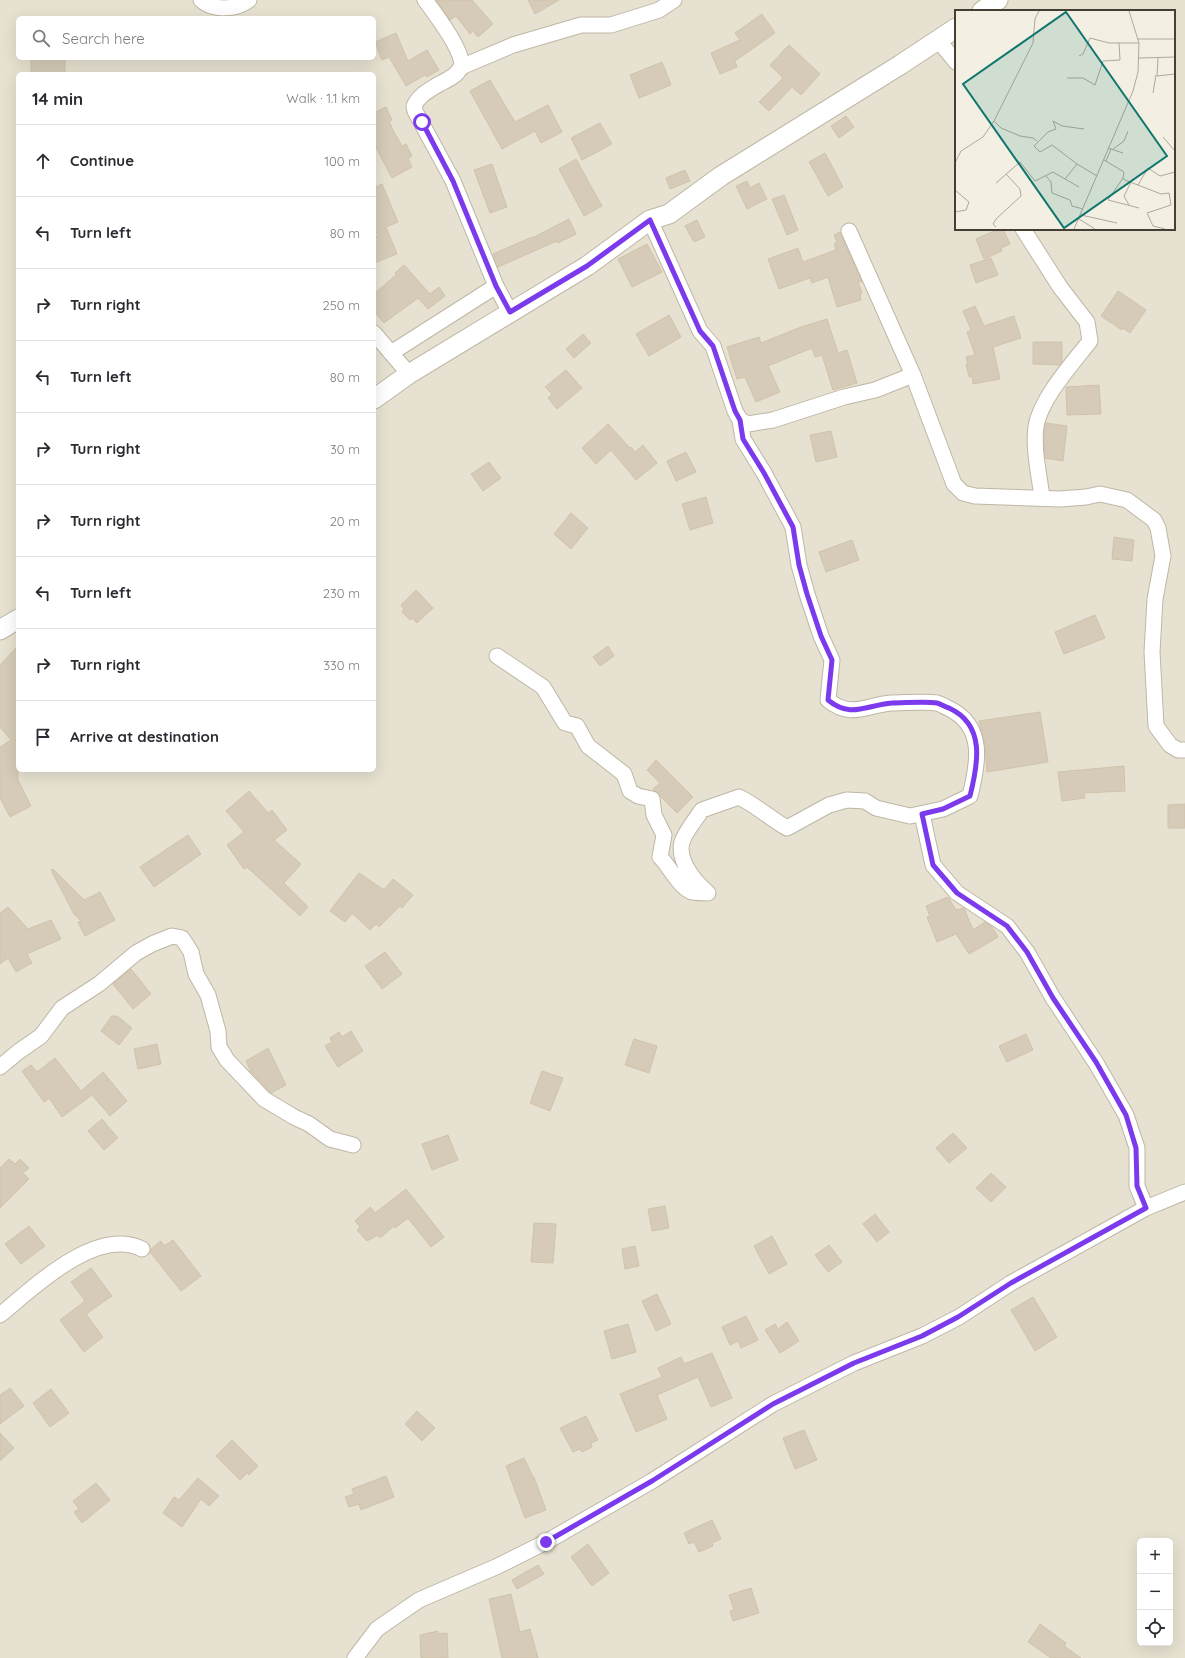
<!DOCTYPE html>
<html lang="en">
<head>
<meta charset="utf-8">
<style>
	:root { --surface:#fff; --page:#f7f7f7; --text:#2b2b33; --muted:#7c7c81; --line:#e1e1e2 }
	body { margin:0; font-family:Quicksand,sans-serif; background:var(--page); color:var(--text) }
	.controls { position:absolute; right:12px; bottom:12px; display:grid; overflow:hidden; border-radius:6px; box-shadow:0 4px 16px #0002 }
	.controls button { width:36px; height:36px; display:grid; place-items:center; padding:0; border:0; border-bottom:1px solid var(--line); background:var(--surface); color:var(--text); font:20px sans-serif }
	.stop { position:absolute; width:12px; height:12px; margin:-9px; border:3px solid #7c3aed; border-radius:50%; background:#fff }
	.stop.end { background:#7c3aed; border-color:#fff; box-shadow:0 1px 4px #0008 }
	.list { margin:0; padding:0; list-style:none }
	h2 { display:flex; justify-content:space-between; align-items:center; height:52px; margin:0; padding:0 16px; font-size:17px }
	h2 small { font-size:13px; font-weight:400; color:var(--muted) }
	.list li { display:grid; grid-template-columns:26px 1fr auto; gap:12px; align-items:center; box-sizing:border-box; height:72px; padding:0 16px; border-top:1px solid var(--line) }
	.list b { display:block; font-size:15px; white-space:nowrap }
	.list em { font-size:13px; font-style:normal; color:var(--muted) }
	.icon { flex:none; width:22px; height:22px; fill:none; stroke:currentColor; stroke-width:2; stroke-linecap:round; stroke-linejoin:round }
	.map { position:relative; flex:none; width:1185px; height:1658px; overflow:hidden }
	.search { position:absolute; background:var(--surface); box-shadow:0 4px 16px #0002; left:16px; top:16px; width:360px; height:44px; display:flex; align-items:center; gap:10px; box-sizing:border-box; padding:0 14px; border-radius:6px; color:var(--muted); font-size:15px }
	.panel { position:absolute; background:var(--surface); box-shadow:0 4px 16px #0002; left:16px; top:72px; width:360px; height:700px; border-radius:6px }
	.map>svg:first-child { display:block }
	.residential { fill:#e7e1d1; fill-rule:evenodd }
	.building { fill:#d5cbb8; stroke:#d1c3aa }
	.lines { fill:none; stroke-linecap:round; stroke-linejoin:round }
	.minor-casing { stroke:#bfb7a5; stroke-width:17 }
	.tertiary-casing { stroke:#bfb7a5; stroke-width:21 }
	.minor { stroke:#fff; stroke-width:15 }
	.tertiary { stroke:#fff; stroke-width:19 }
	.route { stroke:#7c3aed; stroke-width:5 }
	.inset-road { fill:none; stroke:#ada99d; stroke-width:1 }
	.view { fill:#0f766e; fill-opacity:0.15; stroke:#0f766e; stroke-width:2 }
	.inset-edge { fill:none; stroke:#453f33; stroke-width:2 }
</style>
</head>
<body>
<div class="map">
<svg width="1185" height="1658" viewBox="0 0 1185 1658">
	<rect width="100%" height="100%" fill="#f3efe3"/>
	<path class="residential" d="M 0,0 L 1185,0 L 1185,1658 L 0,1658 ZM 956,11 L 1174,11 L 1174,229 L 956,229 ZM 18,18 L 374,18 L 374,58 L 18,58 ZM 18,74 L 374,74 L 374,770 L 18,770 ZM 1140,1541 L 1170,1541 L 1170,1643 L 1140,1643 Z"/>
	<g class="building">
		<polygon points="436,0 472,0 493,24 478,37 473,31 470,34 456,16 450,20"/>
		<polygon points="528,0 559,0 535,14"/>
		<polygon points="762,14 775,33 735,61 737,67 720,74 711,53 740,40 735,33"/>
		<polygon points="396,33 408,61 427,50 439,70 427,77 425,75 406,86 389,57 382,60 375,42"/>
		<polygon points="789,45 820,74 801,95 792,87 769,111 759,102 783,78 770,65"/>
		<rect x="31" y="58" width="34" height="16"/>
		<polygon points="662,62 671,85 639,98 630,75"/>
		<polygon points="490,80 515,122 548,105 562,132 541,143 535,131 502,149 470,91"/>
		<polygon points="386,107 392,120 389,121 394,132 402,146 406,144 412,156 408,158 412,167 392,178 374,144 374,113"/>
		<polygon points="846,116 854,127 839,138 831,126"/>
		<polygon points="600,123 612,144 582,160 571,138"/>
		<polygon points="825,153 843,187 828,196 809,162"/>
		<polygon points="576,159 602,206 584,216 559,169"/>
		<polygon points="492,164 507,207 490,213 474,170"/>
		<polygon points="685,170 690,181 670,189 666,178"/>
		<polygon points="747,181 750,188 759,183 767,199 747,209 736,186"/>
		<polygon points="382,184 398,222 386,227 397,254 374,263 374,237 378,236 374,227 374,188"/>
		<polygon points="784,195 798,230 787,235 772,199"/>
		<polygon points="569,219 576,234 558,243 557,241 498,267 493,254 532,237 532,238"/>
		<polygon points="697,220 705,237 694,242 685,226"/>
		<polygon points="999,229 1003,229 1010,244 1001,248 1002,251 984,259 976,239"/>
		<polygon points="840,232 862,282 858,282 862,293 860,294 861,300 837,307 828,277 812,283 810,278 779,289 768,259 798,248 803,262 836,250 834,244 837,242 834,235"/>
		<polygon points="647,244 662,272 632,287 618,259"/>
		<polygon points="991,258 998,275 976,283 970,265"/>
		<polygon points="404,265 430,294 439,287 445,296 428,309 418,298 384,323 374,311 374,294 397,274 395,273"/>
		<polygon points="1118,291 1146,310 1130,333 1123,328 1122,330 1101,316"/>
		<polygon points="975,306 984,326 1014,316 1021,338 993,347 1000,379 973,384 972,376 969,377 966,364 968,364 966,357 975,355 967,332 971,330 963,311"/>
		<polygon points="669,315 681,337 649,356 636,334"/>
		<polygon points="827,319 838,353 847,350 857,383 833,390 822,355 815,357 812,348 768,366 780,392 756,402 745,377 737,379 727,347 759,337 761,343 801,327"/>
		<polygon points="583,334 591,343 574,358 566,349"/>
		<polygon points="1033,342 1062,342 1062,362 1059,365 1033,364"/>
		<polygon points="566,370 582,388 557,409 548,398 552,394 545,387"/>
		<polygon points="1099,385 1101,414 1067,415 1066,387"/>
		<polygon points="1046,423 1067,426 1063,461 1045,458 1044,435"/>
		<polygon points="608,424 630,448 631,447 635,452 643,445 657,463 636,480 611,450 596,464 582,448"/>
		<polygon points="831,431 837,457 816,462 810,435"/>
		<polygon points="686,452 696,472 676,481 667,461"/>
		<polygon points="489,462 501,478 483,491 471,474"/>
		<polygon points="706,497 713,523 690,530 682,504"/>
		<polygon points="571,513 588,528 571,549 554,534"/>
		<polygon points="1114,537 1134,540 1132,561 1112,559"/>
		<polygon points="852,540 859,560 826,572 819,552"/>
		<polygon points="416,590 433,608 417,623 412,618 410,620 402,612 404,609 401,605"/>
		<polygon points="1095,615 1105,638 1064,654 1055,632"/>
		<polygon points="18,646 18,780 31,806 10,817 0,798 0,747 11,740 0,727 0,665"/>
		<polygon points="608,646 614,656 600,666 593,657"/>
		<polygon points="1040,712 1048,762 987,772 985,745 979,721"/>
		<polygon points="656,760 693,797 677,813 653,789 660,783 647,770"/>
		<polygon points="1124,766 1125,791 1084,793 1085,798 1062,801 1058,772"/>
		<polygon points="249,791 268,813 272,810 287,830 274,840 301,864 284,883 308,907 300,916 247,867 244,869 227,845 244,832 226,811"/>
		<polygon points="1185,804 1185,828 1168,828 1168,805"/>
		<polygon points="188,835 201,854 154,887 140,867"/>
		<polygon points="53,869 84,900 100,892 115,920 85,936 78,922 81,921 74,914 51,870"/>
		<polygon points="359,873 384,890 393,879 413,895 402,908 400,906 379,927 376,924 370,930 352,913 345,922 330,911"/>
		<polygon points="948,897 956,910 964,908 973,930 985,922 992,927 998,937 969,954 956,934 937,942 927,917 930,916 926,906"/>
		<polygon points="8,907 28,929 51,920 61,939 27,954 32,963 16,972 8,958 0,964 0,913"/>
		<polygon points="385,952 402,974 382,989 365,966"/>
		<polygon points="131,969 151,994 133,1009 113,984"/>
		<polygon points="112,1016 117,1016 132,1028 119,1045 101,1031"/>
		<polygon points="351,1031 363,1051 338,1067 325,1046 332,1042 330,1038 339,1032 342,1037"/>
		<polygon points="1026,1034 1033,1050 1007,1062 999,1046"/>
		<polygon points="634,1039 657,1046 649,1073 625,1065"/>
		<polygon points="157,1044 161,1064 138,1069 134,1049"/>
		<polygon points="268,1048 286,1085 271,1093 251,1072 246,1061"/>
		<polygon points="55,1058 81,1091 103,1072 127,1101 110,1116 92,1095 62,1117 49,1098 44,1102 22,1071 31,1065 37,1072"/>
		<polygon points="542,1071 563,1078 550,1111 530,1103"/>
		<polygon points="102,1119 118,1138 104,1150 88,1131"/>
		<polygon points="953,1133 967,1148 949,1163 936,1148"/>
		<polygon points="448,1135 458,1160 432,1170 422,1144"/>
		<polygon points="9,1159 15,1164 20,1159 29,1168 23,1173 29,1179 0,1208 0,1168"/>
		<polygon points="991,1173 1006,1187 991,1202 976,1188"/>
		<polygon points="406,1189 444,1237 431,1247 408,1218 395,1228 394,1226 380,1238 378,1235 367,1241 357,1230 360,1227 355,1221 370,1207 375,1213"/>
		<polygon points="665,1206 669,1228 652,1231 648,1209"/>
		<polygon points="875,1214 889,1232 877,1242 863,1224"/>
		<polygon points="534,1223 556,1224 553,1263 531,1262"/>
		<polygon points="29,1226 45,1246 21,1264 5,1244"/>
		<polygon points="772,1236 787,1264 769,1274 754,1246"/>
		<polygon points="173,1240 201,1276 181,1291 150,1252 151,1249 161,1241 164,1246"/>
		<polygon points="829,1245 842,1262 828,1272 815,1255"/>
		<polygon points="635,1246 639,1266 625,1269 622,1249"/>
		<polygon points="91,1268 112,1296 86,1314 103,1337 84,1352 60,1320 85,1301 71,1282"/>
		<polygon points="657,1294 671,1324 656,1331 642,1301"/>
		<polygon points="1033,1297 1057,1337 1035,1351 1011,1310"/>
		<polygon points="746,1316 758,1340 741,1348 738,1341 730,1345 722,1327"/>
		<polygon points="787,1322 799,1341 780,1353 765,1330 775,1324 778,1329"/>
		<polygon points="628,1324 636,1352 612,1359 604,1331"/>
		<polygon points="712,1353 732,1398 711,1407 698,1377 657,1395 667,1419 636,1432 620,1394 662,1377 658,1368 681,1357 684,1364"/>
		<polygon points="10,1388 24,1406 0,1424 0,1395"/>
		<polygon points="51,1389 69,1413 50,1427 33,1403"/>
		<polygon points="417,1411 435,1428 422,1441 405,1424"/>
		<polygon points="586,1416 598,1440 591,1443 592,1447 582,1452 580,1449 573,1452 560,1428"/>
		<polygon points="804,1430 817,1460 795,1469 783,1438"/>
		<polygon points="0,1433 14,1448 0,1461"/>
		<polygon points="232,1440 258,1466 249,1475 247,1473 240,1480 216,1456"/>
		<polygon points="524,1458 533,1477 534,1477 546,1510 525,1518 506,1466"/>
		<polygon points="386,1476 394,1497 361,1510 359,1504 349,1507 345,1497 354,1494 352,1489"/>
		<polygon points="198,1478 219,1496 209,1506 201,1499 182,1527 163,1513 174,1497 179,1500"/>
		<polygon points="96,1483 110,1500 82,1523 74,1512 79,1509 73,1501"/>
		<polygon points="712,1520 721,1539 712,1543 713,1546 699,1552 694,1542 689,1544 684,1533"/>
		<polygon points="588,1544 609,1573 592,1586 571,1557"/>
		<polygon points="538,1565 544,1574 517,1589 512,1580"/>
		<polygon points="751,1588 759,1613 733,1621 730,1611 734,1610 729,1595"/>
		<polygon points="511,1594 520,1632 530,1629 538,1658 502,1658 489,1599"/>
		<polygon points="1040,1624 1066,1643 1064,1646 1081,1658 1051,1658 1028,1642"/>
		<polygon points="438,1631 438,1634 447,1633 448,1658 421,1658 420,1635"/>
	</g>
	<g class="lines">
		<g class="minor-casing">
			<g id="minor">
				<path d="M 201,0 C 213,11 236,10 249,0"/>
				<path d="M 425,0 C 434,12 466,54 461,67 C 457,76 447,80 439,84 C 428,91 419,95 414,106 L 415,111 L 453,181 L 496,286 L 510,312"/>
				<polyline points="938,40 956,62"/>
				<polyline points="461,67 513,45 581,25 611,25 659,10 674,0"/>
				<polyline points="650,220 700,331 713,346 735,411 740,420 748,424 773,420 844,397 875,390 913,375"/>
				<path d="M 1023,229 L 1060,287 L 1087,322 L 1090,341 C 1072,364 1041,398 1036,426 C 1033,449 1039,474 1042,497"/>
				<polyline points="849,231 913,375 954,484 963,493 975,496 1060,499 1086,497 1100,494 1127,500 1154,520 1158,528 1163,556 1155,599 1152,652 1156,726 1170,745 1178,750 1185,750"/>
				<polyline points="374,333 409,374"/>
				<polyline points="391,353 496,286"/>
				<path d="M 497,656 L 543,687 L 565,723 L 577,726 L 588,746 L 624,774 L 630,791 L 638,796 L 652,799 L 654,815 L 664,835 L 660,857 C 670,867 679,887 692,892 C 697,893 704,893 708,893 C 695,882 677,861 682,842 C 685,832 696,819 702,810 L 739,797 C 757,806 771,819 787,828 L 829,805 L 847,800 L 865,801 L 876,808 L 910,816 L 943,809 L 970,796 C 978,764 986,726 948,708 C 945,707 941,704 937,703 C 926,701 904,703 891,703 C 866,705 851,719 828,700 L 832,660 L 821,636 L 807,594 L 799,565 L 793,527 L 764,473 L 743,439 L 740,420"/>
				<polyline points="922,814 933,865 957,893 1007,926 1027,952 1053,998 1096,1063 1126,1115 1137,1148 1137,1186 1146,1208"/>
				<polyline points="0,1067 18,1052 41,1036 62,1008 99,984 136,953 152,944 172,936 182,938 191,952 196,974 208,995 218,1031 219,1047 227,1060 264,1099 294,1117 309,1124 330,1139 353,1145"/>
				<path d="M 0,1315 C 33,1288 96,1226 142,1249"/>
				<polyline points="355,1658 377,1629 419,1600 498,1566 546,1542 652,1481 773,1404 854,1363 922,1336 959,1317 1011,1283 1146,1208 1185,1192"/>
			</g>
		</g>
		<g class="tertiary-casing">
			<g id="tertiary">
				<polyline points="982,11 998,0"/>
				<polyline points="374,399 409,374 587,266 650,220 669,214 721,176 900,65 956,28"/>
				<polyline points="0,630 18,619"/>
			</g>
		</g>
		<use href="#minor" class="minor"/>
		<use href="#tertiary" class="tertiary"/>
	</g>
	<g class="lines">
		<path class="route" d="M 422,122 L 453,181 L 496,286 L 510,312 L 587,266 L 650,220 L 700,331 L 713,346 L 735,411 L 740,420 L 743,439 L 764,473 L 793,527 L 799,565 L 807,594 L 821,636 L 832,660 L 828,700 C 851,719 866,705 892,703 C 904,703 926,701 937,703 C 941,704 945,707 949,708 C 986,725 978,764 970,796 L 943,809 L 922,814 L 933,865 L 957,893 L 1007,926 L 1027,952 L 1053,998 L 1096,1062 L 1126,1115 L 1136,1148 L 1137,1186 L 1146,1208 L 1011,1283 L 958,1317 L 922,1336 L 854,1363 L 773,1404 L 652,1481 L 546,1542"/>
	</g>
	<g transform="translate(955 10)">
		<rect width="220" height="220" fill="#f3efe3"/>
		<path class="inset-road" d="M 183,29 L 220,29M 124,46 L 128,44 L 135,28 L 154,33 L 184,33M 184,48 L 220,47M 203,48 L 202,66 L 220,64M 112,68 L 128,68 L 140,75 L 148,51 L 165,50 L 164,33M 198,83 L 201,65M 39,111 L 46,118 L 65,126 L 78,128 L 82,131M 208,127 L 220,141M 153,138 L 168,143M 158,139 L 169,131 L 173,121M 149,150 L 169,162 L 168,168 L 170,170 L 206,184 L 214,183 L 216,195 L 192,203 L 198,216 L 210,219M 151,151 L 156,139M 0,153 L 6,141 L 28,127 L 39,111 L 78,33 L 80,9 L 84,1M 122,154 L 97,135 L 85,142 L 79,136 L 93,122 L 101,119 L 98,111 L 107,116 L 129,119M 91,166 L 96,172 L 97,183 L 115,190 L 117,196 L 128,199M 168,168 L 153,190 L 184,198M 110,169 L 122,154 L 142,166M 41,173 L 65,152 L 80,171 L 98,162 L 124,177M 183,175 L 193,158 L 205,166 L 220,162M 0,180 L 14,192 L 11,200 L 0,202M 174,195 L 169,186 L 176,172M 126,205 L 162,213M 124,209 L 140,219M 41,217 L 38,214 L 41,209 L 66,186 L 65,179 L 51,164M 119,219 L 178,81 L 183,62 L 184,33 L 174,1"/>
		<path class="view" d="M 111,2 L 212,146 L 109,218 L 8,74 Z"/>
		<rect width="220" height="220" class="inset-edge"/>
	</g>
</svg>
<div class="controls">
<button>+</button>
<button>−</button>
<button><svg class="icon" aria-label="locate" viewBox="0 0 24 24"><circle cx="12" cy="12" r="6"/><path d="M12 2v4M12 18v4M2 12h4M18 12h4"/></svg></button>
</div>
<div class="stop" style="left:422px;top:122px"></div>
<div class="stop end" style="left:546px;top:1542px"></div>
<div class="search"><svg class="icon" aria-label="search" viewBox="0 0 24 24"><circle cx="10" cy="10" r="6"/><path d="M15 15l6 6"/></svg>Search here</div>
<section class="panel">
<h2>14 min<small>Walk · 1.1 km</small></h2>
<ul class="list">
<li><svg class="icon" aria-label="ahead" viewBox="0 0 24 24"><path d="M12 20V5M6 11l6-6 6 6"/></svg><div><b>Continue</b></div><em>100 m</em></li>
<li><svg class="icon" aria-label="left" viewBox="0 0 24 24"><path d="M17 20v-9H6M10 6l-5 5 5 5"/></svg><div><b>Turn left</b></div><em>80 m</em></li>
<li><svg class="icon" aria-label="right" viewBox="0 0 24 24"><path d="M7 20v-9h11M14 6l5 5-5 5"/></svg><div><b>Turn right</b></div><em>250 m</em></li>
<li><svg class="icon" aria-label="left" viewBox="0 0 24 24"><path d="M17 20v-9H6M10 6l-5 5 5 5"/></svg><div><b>Turn left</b></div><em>80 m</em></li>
<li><svg class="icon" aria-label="right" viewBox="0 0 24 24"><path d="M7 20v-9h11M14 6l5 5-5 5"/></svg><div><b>Turn right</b></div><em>30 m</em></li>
<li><svg class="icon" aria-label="right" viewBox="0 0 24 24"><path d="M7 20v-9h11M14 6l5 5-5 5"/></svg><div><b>Turn right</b></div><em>20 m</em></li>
<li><svg class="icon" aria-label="left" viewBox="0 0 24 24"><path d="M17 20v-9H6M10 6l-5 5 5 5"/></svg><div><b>Turn left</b></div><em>230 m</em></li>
<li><svg class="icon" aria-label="right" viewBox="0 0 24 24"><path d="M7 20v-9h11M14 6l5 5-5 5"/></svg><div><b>Turn right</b></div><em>330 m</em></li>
<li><svg class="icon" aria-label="arrive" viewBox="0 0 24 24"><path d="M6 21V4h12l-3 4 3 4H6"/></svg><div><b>Arrive at destination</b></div></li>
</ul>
</section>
</div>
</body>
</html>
